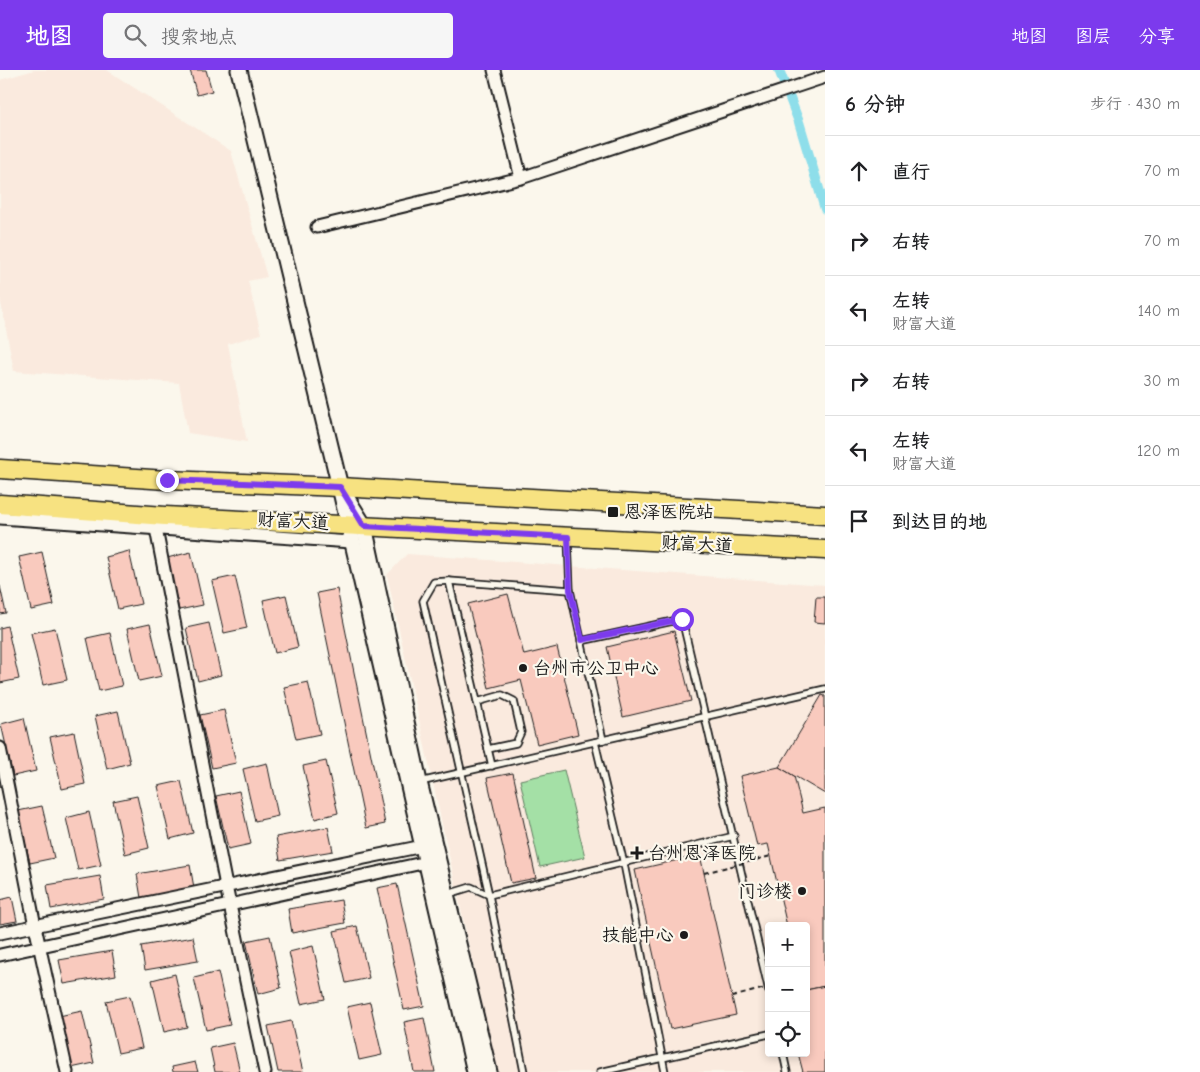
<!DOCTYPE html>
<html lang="zh">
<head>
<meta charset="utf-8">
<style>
	:root { --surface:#fff; --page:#f6f6f6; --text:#202124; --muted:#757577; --line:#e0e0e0; --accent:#7c3aed }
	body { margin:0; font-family:"Comic Neue","LXGW WenKai TC",sans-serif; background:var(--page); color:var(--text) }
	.controls { position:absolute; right:15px; bottom:15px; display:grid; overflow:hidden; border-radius:5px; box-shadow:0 2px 8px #0003 }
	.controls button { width:45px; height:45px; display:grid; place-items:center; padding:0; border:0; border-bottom:1px solid var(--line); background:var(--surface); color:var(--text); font:25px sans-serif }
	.stop { position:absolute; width:15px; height:15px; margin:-11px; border:4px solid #7c3aed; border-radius:50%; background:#fff }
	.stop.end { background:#7c3aed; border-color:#fff; box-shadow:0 1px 5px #0008 }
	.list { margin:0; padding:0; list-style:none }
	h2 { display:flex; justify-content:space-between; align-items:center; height:65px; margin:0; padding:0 20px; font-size:21px }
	h2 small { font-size:16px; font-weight:400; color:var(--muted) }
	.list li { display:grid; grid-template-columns:32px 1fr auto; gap:15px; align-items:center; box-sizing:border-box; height:70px; padding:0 20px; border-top:1px solid var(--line) }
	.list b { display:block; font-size:19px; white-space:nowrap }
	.list p { margin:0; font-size:16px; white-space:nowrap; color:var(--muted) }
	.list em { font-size:16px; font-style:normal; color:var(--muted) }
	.icon { flex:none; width:28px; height:28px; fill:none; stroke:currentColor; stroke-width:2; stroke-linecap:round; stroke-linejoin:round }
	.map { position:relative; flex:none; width:825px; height:1002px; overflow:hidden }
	header { display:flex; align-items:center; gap:30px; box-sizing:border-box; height:70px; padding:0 25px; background:var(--accent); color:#fff }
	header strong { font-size:24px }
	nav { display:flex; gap:28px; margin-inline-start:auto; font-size:18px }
	.search { width:350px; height:45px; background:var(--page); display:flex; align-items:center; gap:12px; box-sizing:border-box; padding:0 18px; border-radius:5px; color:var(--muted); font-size:19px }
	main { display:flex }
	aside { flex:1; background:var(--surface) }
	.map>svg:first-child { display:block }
	.built { fill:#faeade; fill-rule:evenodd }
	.green { fill:#a4e0a6; stroke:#607e61 }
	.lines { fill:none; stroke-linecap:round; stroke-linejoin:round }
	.canal { stroke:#8edeea; stroke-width:10 }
	.building { fill:#f9cabe; stroke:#1c1c1c }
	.lane-casing { stroke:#1c1c1c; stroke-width:9 }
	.street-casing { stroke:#1c1c1c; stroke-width:15 }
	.secondary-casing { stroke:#1c1c1c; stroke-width:19 }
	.primary-casing { stroke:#1c1c1c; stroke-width:21 }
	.lane { stroke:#fbf7ec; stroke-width:5.5 }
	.street { stroke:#fbf7ec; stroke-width:11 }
	.secondary { stroke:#fbf7ec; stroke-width:15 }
	.primary { stroke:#f7e281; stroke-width:18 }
	.path-bridge { stroke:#1c1c1c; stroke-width:2; stroke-dasharray:5 4; stroke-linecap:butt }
	.route { stroke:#7c3aed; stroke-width:6 }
	.poi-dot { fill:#1c1c1c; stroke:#fbf7ec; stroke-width:2 }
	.labels { text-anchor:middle; stroke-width:4.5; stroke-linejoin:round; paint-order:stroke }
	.poi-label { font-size:18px; fill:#1c1c1c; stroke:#fbf7ec; text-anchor:start }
	.street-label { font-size:18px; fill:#1c1c1c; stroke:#fbf7ec }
</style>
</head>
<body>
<header>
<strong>地图</strong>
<div class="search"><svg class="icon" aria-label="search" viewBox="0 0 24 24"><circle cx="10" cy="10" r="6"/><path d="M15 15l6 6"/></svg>搜索地点</div>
<nav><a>地图</a><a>图层</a><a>分享</a></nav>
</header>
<main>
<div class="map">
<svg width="825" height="1002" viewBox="0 0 825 1002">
	<rect width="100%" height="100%" fill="#fbf7ec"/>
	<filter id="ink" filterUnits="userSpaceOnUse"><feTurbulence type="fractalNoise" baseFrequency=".02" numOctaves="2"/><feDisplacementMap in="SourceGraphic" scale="10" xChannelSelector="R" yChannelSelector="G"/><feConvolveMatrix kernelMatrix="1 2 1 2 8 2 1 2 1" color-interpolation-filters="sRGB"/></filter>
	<g filter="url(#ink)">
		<g class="built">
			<polygon points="34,0 107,0 231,81 267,207 248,211 261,264 228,274 247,372 188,363 179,313 14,301 0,228 0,10"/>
			<path d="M 407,484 L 825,515 L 825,1002 L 497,1002 L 387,505 ZM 769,856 L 806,856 L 806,983 L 769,983 Z"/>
		</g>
		<polygon class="green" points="564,700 585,787 540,797 520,710"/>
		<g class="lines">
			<polyline class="canal" points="779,0 799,52 825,139"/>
		</g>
		<g class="building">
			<polygon points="190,0 206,0 212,21 197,25"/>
			<polygon points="129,481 141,534 118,539 106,487"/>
			<polygon points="42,482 54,535 31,540 19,487"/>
			<polygon points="191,482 203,535 179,540 167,488"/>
			<polygon points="235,506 247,558 224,563 212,511"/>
			<polygon points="0,516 6,543 0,544"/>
			<polygon points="337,519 385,754 366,758 317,523"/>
			<polygon points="508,524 524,585 557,577 578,664 537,674 521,610 489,618 468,534"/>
			<polygon points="286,525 298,577 275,583 263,530"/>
			<polygon points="816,527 825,527 825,553 814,552"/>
			<polygon points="209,553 221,605 198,611 186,558"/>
			<polygon points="150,554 162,606 139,611 127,559"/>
			<polygon points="7,556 19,609 0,613 0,558"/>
			<polygon points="55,558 67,610 43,615 31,563"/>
			<polygon points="674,561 691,631 623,647 607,577"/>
			<polygon points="110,563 122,616 99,621 87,568"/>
			<polygon points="308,612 320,664 296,669 284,617"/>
			<polygon points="822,625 825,626 825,724 779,697"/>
			<polygon points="224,640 236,693 212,698 200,645"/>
			<polygon points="118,641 130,693 107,699 95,646"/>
			<polygon points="24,648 36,701 13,706 1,654"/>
			<polygon points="74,662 85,714 62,719 50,667"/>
			<polygon points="326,691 338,743 315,749 303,696"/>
			<polygon points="267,693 278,746 255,751 243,699"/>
			<polygon points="779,697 794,706 803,743 825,738 825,916 806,920 806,856 787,856 768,774 757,776 740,706"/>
			<polygon points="513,703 536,808 511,813 487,708"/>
			<polygon points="181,711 193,763 170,769 158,716"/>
			<polygon points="239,721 251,774 228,779 216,726"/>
			<polygon points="137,726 149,778 125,784 113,731"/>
			<polygon points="42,736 54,788 30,793 18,741"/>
			<polygon points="89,742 101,795 78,800 66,748"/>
			<polygon points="328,757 333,781 280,790 276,767"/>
			<polygon points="700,785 736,945 670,959 635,800"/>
			<polygon points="190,795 194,818 141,828 137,804"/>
			<polygon points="100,806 104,829 51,839 47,815"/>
			<polygon points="397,814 424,936 404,940 377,818"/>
			<polygon points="12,827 17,851 0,854 0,830"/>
			<polygon points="341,830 345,853 292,863 288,839"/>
			<polygon points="357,856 369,908 346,913 334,861"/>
			<polygon points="270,866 281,918 258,924 246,871"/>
			<polygon points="193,867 198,891 145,900 141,876"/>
			<polygon points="313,876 325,929 301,934 289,882"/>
			<polygon points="112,881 116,905 64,914 59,890"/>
			<polygon points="218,902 230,955 206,960 194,908"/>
			<polygon points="175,904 187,957 164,962 152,910"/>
			<polygon points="825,916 825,1002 803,1002 798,983 806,983 806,920"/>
			<polygon points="130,926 142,978 118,983 106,931"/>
			<polygon points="370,932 382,985 359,990 347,937"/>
			<polygon points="82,941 94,993 71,998 59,946"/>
			<polygon points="424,948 435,1002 414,1002 404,952"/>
			<polygon points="291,951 303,1002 278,1002 268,956"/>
			<polygon points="233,973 240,1002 215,1002 210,978"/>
			<polygon points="195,992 198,1002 173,1002 172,997"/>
		</g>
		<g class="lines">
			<g class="lane-casing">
				<g id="lane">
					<polyline points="568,469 570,520 603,670"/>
					<polyline points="449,511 492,696"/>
					<polyline points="581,571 682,549 769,921"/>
					<polyline points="477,632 502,625 514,631 521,662 516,673 488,679"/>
					<polyline points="595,672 624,794 665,1002"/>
					<polyline points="420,712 825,619"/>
					<polyline points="448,824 471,817 489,825 734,766"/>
					<polyline points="783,983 787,1002"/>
					<polyline points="524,1002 489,825 423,531 434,512 449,511 570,520"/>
					<polyline points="600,1002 769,964"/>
				</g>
			</g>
			<g class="street-casing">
				<g id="street">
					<polyline points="494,0 521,108"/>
					<polyline points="317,157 521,108 825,7"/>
					<polyline points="0,448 351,472"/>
					<polyline points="156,459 226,816 265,1002"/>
					<polyline points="0,678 35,856 67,1002"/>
					<polyline points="0,863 423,776"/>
					<polyline points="0,885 427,792"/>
				</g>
			</g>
			<g class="secondary-casing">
				<g id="secondary">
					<polyline points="239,0 340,417 475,1002"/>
					<polyline points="346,427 364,456 419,712 489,1002"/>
				</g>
			</g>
			<g class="primary-casing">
				<g id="primary">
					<polyline points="0,399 167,410 340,417 825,445"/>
					<polyline points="0,434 165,446 825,480"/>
				</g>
			</g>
			<use href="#lane" class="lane"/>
			<use href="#street" class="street"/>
			<use href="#secondary" class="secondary"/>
			<use href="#primary" class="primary"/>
			<g class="path-bridge">
				<polyline points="704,803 771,786"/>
				<polyline points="732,927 769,917"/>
			</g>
		</g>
	</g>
	<g class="lines" filter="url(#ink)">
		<polyline class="route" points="167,410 340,417 364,456 568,467 570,520 582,570 682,549"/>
	</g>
	<g class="poi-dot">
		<rect x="607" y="436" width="12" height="12" rx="2.5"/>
		<circle cx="523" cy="598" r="5"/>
		<path d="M634.5 775.5h5v5h5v5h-5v5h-5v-5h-5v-5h5z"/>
		<circle cx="802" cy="821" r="5"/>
		<circle cx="684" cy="865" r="5"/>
	</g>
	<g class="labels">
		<g class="poi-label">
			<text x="624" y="448">恩泽医院站</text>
			<text x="533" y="604">台州市公卫中心</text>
			<text x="648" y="789">台州恩泽医院</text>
			<text x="792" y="827" text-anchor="end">门诊楼</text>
			<text x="674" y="871" text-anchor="end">技能中心</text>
		</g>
		<g class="street-label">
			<text transform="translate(293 451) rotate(3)" y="6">财富大道</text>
			<text transform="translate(697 474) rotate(3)" y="6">财富大道</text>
		</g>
	</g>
</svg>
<div class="controls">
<button>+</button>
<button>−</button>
<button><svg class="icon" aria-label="locate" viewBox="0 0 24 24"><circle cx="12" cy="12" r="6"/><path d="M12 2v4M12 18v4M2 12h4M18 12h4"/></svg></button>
</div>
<div class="stop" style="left:682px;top:549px"></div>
<div class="stop end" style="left:167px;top:410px"></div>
</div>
<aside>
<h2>6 分钟<small>步行 · 430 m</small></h2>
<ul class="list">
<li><svg class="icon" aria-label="ahead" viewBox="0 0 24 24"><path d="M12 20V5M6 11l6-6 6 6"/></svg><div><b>直行</b></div><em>70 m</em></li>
<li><svg class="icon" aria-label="right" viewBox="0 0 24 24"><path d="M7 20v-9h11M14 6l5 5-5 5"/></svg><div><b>右转</b></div><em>70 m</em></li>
<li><svg class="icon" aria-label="left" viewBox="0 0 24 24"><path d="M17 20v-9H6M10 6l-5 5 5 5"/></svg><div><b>左转</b><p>财富大道</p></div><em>140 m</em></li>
<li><svg class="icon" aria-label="right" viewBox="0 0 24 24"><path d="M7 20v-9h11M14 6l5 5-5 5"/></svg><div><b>右转</b></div><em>30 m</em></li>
<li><svg class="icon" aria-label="left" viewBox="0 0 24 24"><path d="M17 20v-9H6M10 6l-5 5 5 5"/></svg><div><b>左转</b><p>财富大道</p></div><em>120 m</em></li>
<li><svg class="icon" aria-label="arrive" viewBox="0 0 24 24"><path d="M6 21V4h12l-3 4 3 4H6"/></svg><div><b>到达目的地</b></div></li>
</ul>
</aside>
</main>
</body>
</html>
